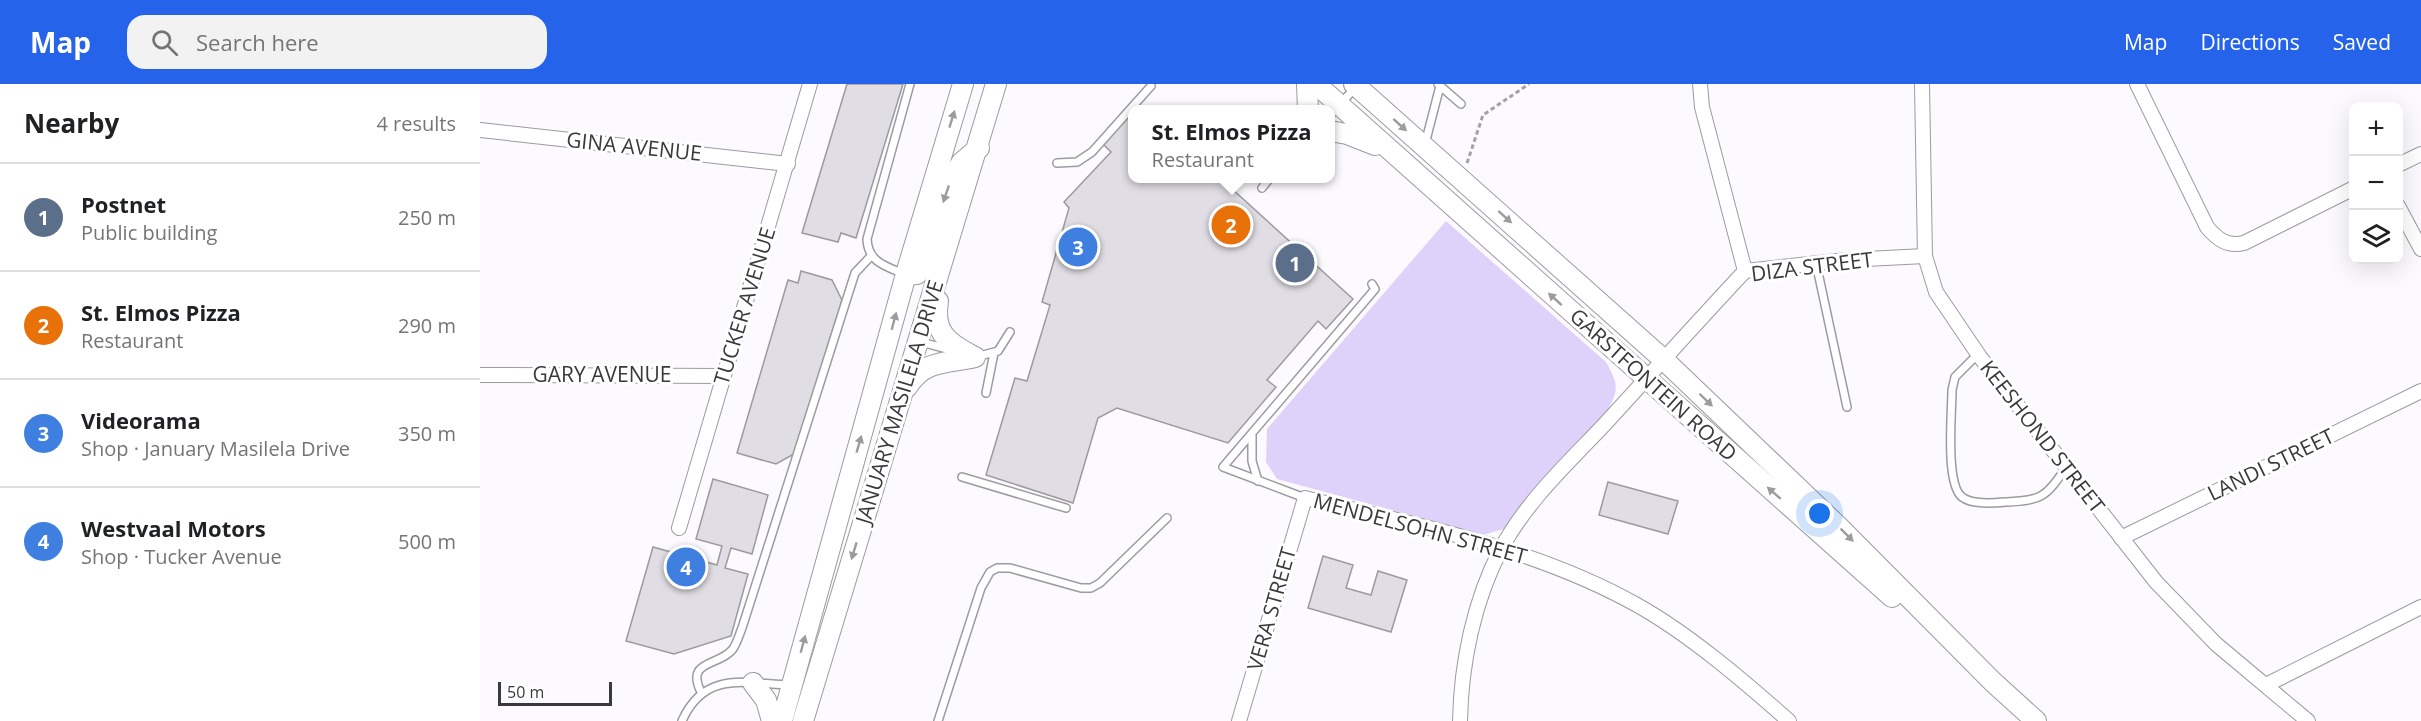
<!DOCTYPE html>
<html lang="en">
<head>
<meta charset="utf-8">
<style>
	:root { --surface:#fff; --page:#f2f2f2; --text:#202124; --muted:#757577; --line:#e0e0e0; --accent:#2563eb }
	body { margin:0; font-family:"Open Sans",sans-serif; background:var(--page); color:var(--text) }
	.controls { position:absolute; right:18px; top:18px; display:grid; overflow:hidden; border-radius:12px; box-shadow:0 6px 24px #0002 }
	.controls button { width:54px; height:54px; display:grid; place-items:center; padding:0; border:0; border-bottom:2px solid var(--line); background:var(--surface); color:var(--text); font:30px sans-serif }
	.scale { position:absolute; left:18px; bottom:15px; width:114px; box-sizing:border-box; padding-left:6px; border:3px solid #3a393c; border-top:0; font-size:16px; line-height:21px; white-space:nowrap; color:#3a393c; -webkit-text-stroke:4px #fff; paint-order:stroke }
	.you { position:absolute; left:1340px; top:430px; width:21px; height:21px; margin:-15px; border:4px solid #fff; border-radius:50%; background:#1a73e8; box-shadow:0 0 0 9px #1a73e833 }
	.badge { display:grid; place-items:center; width:39px; height:39px; border-radius:50%; background:var(--accent); color:#fff; font-size:20px; font-weight:700 }
	.pin { position:absolute; translate:-50% -50%; border:3px solid #fff; box-shadow:0 2px 6px #0006 }
	.popup { position:absolute; left:648px; top:21px; width:207px; height:78px; box-sizing:border-box; display:grid; place-content:center; border-radius:12px; background:var(--surface); filter:drop-shadow(0 2px 4px #0005); font-size:20px; white-space:nowrap; color:var(--muted) }
	.popup b { font-size:22px; color:var(--text) }
	.popup::after { content:''; position:absolute; left:50%; top:100%; margin-left:-12px; border:12px solid transparent; border-top-color:var(--surface) }
	.list { margin:0; padding:0; list-style:none }
	h2 { display:flex; justify-content:space-between; align-items:center; height:78px; margin:0; padding:0 24px; font-size:26px }
	h2 small { font-size:20px; font-weight:400; color:var(--muted) }
	.list li { display:grid; grid-template-columns:39px 1fr auto; gap:18px; align-items:center; box-sizing:border-box; height:108px; padding:0 24px; border-top:2px solid var(--line) }
	.list b { display:block; font-size:22px; white-space:nowrap }
	.list p { margin:0; font-size:20px; white-space:nowrap; color:var(--muted) }
	.list em { font-size:20px; font-style:normal; color:var(--muted) }
	.icon { flex:none; width:33px; height:33px; fill:none; stroke:currentColor; stroke-width:2; stroke-linecap:round; stroke-linejoin:round }
	.map { position:relative; flex:none; width:1941px; height:637px; overflow:hidden }
	header { display:flex; align-items:center; gap:36px; box-sizing:border-box; height:84px; padding:0 30px; background:var(--accent); color:#fff }
	header strong { font-size:28px }
	nav { display:flex; gap:33px; margin-inline-start:auto; font-size:21px }
	.search { width:420px; height:54px; background:var(--page); display:flex; align-items:center; gap:15px; box-sizing:border-box; padding:0 21px; border-radius:18px; color:var(--muted); font-size:22px }
	main { display:flex }
	aside { flex:1; background:var(--surface) }
	.map>svg:first-child { display:block }
	.green { fill:#dfd2fa }
	.building { fill:#e0dee4; stroke:#9b9a9f; stroke-width:1.5 }
	.lines { fill:none; stroke-linecap:round; stroke-linejoin:round }
	.service-casing { stroke:#9c9ba0; stroke-width:10 }
	.minor-casing { stroke:#9c9ba0; stroke-width:16 }
	.secondary-casing { stroke:#9c9ba0; stroke-width:22 }
	.path { stroke:#a3a1a5; stroke-width:3; stroke-dasharray:4.5 3; stroke-linecap:butt }
	.service { stroke:#fff; stroke-width:7 }
	.minor { stroke:#fff; stroke-width:14 }
	.secondary { stroke:#fff; stroke-width:20 }
	.oneway { fill:#9c9c9e }
	.labels { text-anchor:middle; stroke-width:6; stroke-linejoin:round; paint-order:stroke }
	.street-label { font-size:21px; fill:#3a393c; stroke:#fff }
</style>
</head>
<body>
<header>
<strong>Map</strong>
<div class="search"><svg class="icon" aria-label="search" viewBox="0 0 24 24"><circle cx="10" cy="10" r="6"/><path d="M15 15l6 6"/></svg>Search here</div>
<nav><a>Map</a><a>Directions</a><a>Saved</a></nav>
</header>
<main>
<aside>
<h2>Nearby<small>4 results</small></h2>
<ul class="list">
<li><span class="badge" style="background:#5c6f8a">1</span><div><b>Postnet</b><p>Public building</p></div><em>250 m</em></li>
<li><span class="badge" style="background:#e8710a">2</span><div><b>St. Elmos Pizza</b><p>Restaurant</p></div><em>290 m</em></li>
<li><span class="badge" style="background:#3f7fe0">3</span><div><b>Videorama</b><p>Shop · January Masilela Drive</p></div><em>350 m</em></li>
<li><span class="badge" style="background:#3f7fe0">4</span><div><b>Westvaal Motors</b><p>Shop · Tucker Avenue</p></div><em>500 m</em></li>
</ul>
</aside>
<div class="map">
<svg width="1941" height="637" viewBox="0 0 1941 637">
	<rect width="100%" height="100%" fill="#fcfafe"/>
	<path class="green" d="M 966,137 L 1126,278 C 1138,300 1140,306 1126,328 L 1045,415 L 1027,444 L 1003,451 L 797,395 L 786,378 L 787,345 Z"/>
	<g class="building">
		<polygon points="367,0 423,0 376,154 361,149 358,158 322,149"/>
		<polygon points="657,19 664,26 652,26 652,94 740,94 873,215 846,245 838,237 787,296 796,303 748,359 637,324 618,334 593,419 506,391 535,294 547,297 570,221 562,218 589,124 584,118 631,68 622,59"/>
		<polygon points="321,187 352,196 362,216 314,370 296,380 257,369 308,196 318,199"/>
		<polygon points="233,395 288,411 272,470 251,464 245,484 268,490 251,552 194,570 146,557 173,463 237,481 242,462 216,455"/>
		<polygon points="1128,398 1198,417 1188,450 1119,431"/>
		<polygon points="843,472 873,481 866,504 891,511 898,487 927,496 911,548 828,524"/>
	</g>
	<g class="lines">
		<g class="service-casing">
			<g id="service">
				<polyline points="958,0 981,20"/>
				<polyline points="850,31 875,4"/>
				<polyline points="945,60 960,2"/>
				<polyline points="577,79 597,78 612,68 671,2"/>
				<polyline points="782,104 790,94"/>
				<polyline points="1336,179 1367,323"/>
				<path d="M 424,190 C 405,182 388,178 387,155 L 430,0"/>
				<polyline points="441,258 471,266"/>
				<path d="M 1498,270 L 1475,293 L 1472,306 C 1472,328 1465,400 1482,413 C 1492,421 1514,419 1527,418 C 1563,416 1565,413 1586,384"/>
				<polyline points="496,273 518,267 530,248"/>
				<polyline points="506,309 514,269"/>
				<polyline points="772,352 772,377 778,397"/>
				<polyline points="482,393 586,424"/>
				<polyline points="825,414 743,383 890,211 895,205 892,200"/>
				<path d="M 221,608 C 205,576 239,582 252,566 C 257,560 259,551 262,544 L 375,189 L 391,172"/>
				<path d="M 202,637 C 224,587 264,599 309,601"/>
				<polyline points="458,637 501,504 510,488 517,484 530,484 601,504 611,504 620,499 687,434"/>
			</g>
		</g>
		<g class="minor-casing">
			<g id="minor">
				<polyline points="1220,0 1222,23 1265,187"/>
				<polyline points="1442,0 1445,172 1456,208 1500,273 1676,498 1736,560 1828,637"/>
				<path d="M 1657,0 L 1727,143 C 1737,155 1747,163 1764,159 L 1874,104"/>
				<polyline points="0,46 308,80"/>
				<polyline points="1918,81 1941,70"/>
				<polyline points="1918,122 1941,165"/>
				<polyline points="0,291 244,292"/>
				<polyline points="199,444 330,0"/>
				<polyline points="1641,454 1941,307"/>
				<polyline points="1786,601 1941,523"/>
				<path d="M 759,637 L 825,414 C 937,441 1055,464 1157,521 C 1209,550 1265,598 1309,637"/>
				<path d="M 980,637 C 981,580 994,516 1021,465 C 1046,418 1087,380 1123,342 C 1170,291 1217,238 1265,187 L 1366,176 L 1445,172"/>
			</g>
		</g>
		<g class="secondary-casing">
			<g id="secondary">
				<polyline points="827,0 828,26"/>
				<polyline points="836,0 1412,513"/>
				<polyline points="874,0 1184,276 1360,444 1513,598 1556,637"/>
				<polyline points="850,47 867,50 895,61"/>
				<polyline points="426,191 437,190 442,185 474,90 482,78 499,64"/>
				<path d="M 458,217 C 453,247 466,258 491,271"/>
				<path d="M 427,303 C 445,275 466,280 495,273"/>
				<polyline points="273,599 286,616 292,637"/>
				<polyline points="302,637 428,183 483,0"/>
				<polyline points="323,637 516,0"/>
			</g>
		</g>
		<polyline class="path" points="987,79 1003,31 1049,0"/>
		<use href="#service" class="service"/>
		<use href="#minor" class="minor"/>
		<use href="#secondary" class="secondary"/>
	</g>
	<defs><path id="oneway-solid" d="M-6-.8H1V-3.2L6.5 0L1 3.2V.8H-6Z" transform="scale(1.5)"/></defs>
	<g class="oneway">
		<use href="#oneway-solid" transform="translate(472 35) rotate(-73)"/>
		<use href="#oneway-solid" transform="translate(920 41) rotate(42)"/>
		<use href="#oneway-solid" transform="translate(466 110) rotate(109)"/>
		<use href="#oneway-solid" transform="translate(1025 133) rotate(42)"/>
		<use href="#oneway-solid" transform="translate(1075 215) rotate(-138)"/>
		<use href="#oneway-solid" transform="translate(414 237) rotate(-75)"/>
		<use href="#oneway-solid" transform="translate(1226 316) rotate(44)"/>
		<use href="#oneway-solid" transform="translate(379 360) rotate(-74)"/>
		<use href="#oneway-solid" transform="translate(1294 409) rotate(-139)"/>
		<use href="#oneway-solid" transform="translate(1367 451) rotate(45)"/>
		<use href="#oneway-solid" transform="translate(374 467) rotate(107)"/>
		<use href="#oneway-solid" transform="translate(323 560) rotate(-75)"/>
	</g>
	<g class="labels">
		<g class="street-label">
			<text transform="translate(154 63) rotate(6)" y="7">GINA AVENUE</text>
			<text transform="translate(1332 183) rotate(-7)" y="7">DIZA STREET</text>
			<text transform="translate(265 222) rotate(-73)" y="7">TUCKER AVENUE</text>
			<text x="122" y="298">GARY AVENUE</text>
			<text transform="translate(1173 301) rotate(42)" y="7">GARSTFONTEIN ROAD</text>
			<text transform="translate(420 318) rotate(-73)" y="7">JANUARY MASILELA DRIVE</text>
			<text transform="translate(1562 353) rotate(52)" y="7">KEESHOND STREET</text>
			<text transform="translate(1791 381) rotate(-26)" y="7">LANDI STREET</text>
			<text transform="translate(940 445) rotate(15)" y="7">MENDELSOHN STREET</text>
			<text transform="translate(792 525) rotate(-74)" y="7">VERA STREET</text>
		</g>
	</g>
</svg>
<div class="controls">
<button>+</button>
<button>−</button>
<button><svg class="icon" aria-label="layers" viewBox="0 0 24 24"><path d="M12 4l9 5-9 5-9-5zM3 14l9 5 9-5"/></svg></button>
</div>
<div class="scale">50 m</div>
<div class="you"></div>
<div class="pin badge" style="left:815px;top:179px;background:#5c6f8a">1</div>
<div class="pin badge" style="left:751px;top:141px;background:#e8710a">2</div>
<div class="popup"><b>St. Elmos Pizza</b>Restaurant</div>
<div class="pin badge" style="left:598px;top:163px;background:#3f7fe0">3</div>
<div class="pin badge" style="left:206px;top:483px;background:#3f7fe0">4</div>
</div>
</main>
</body>
</html>
